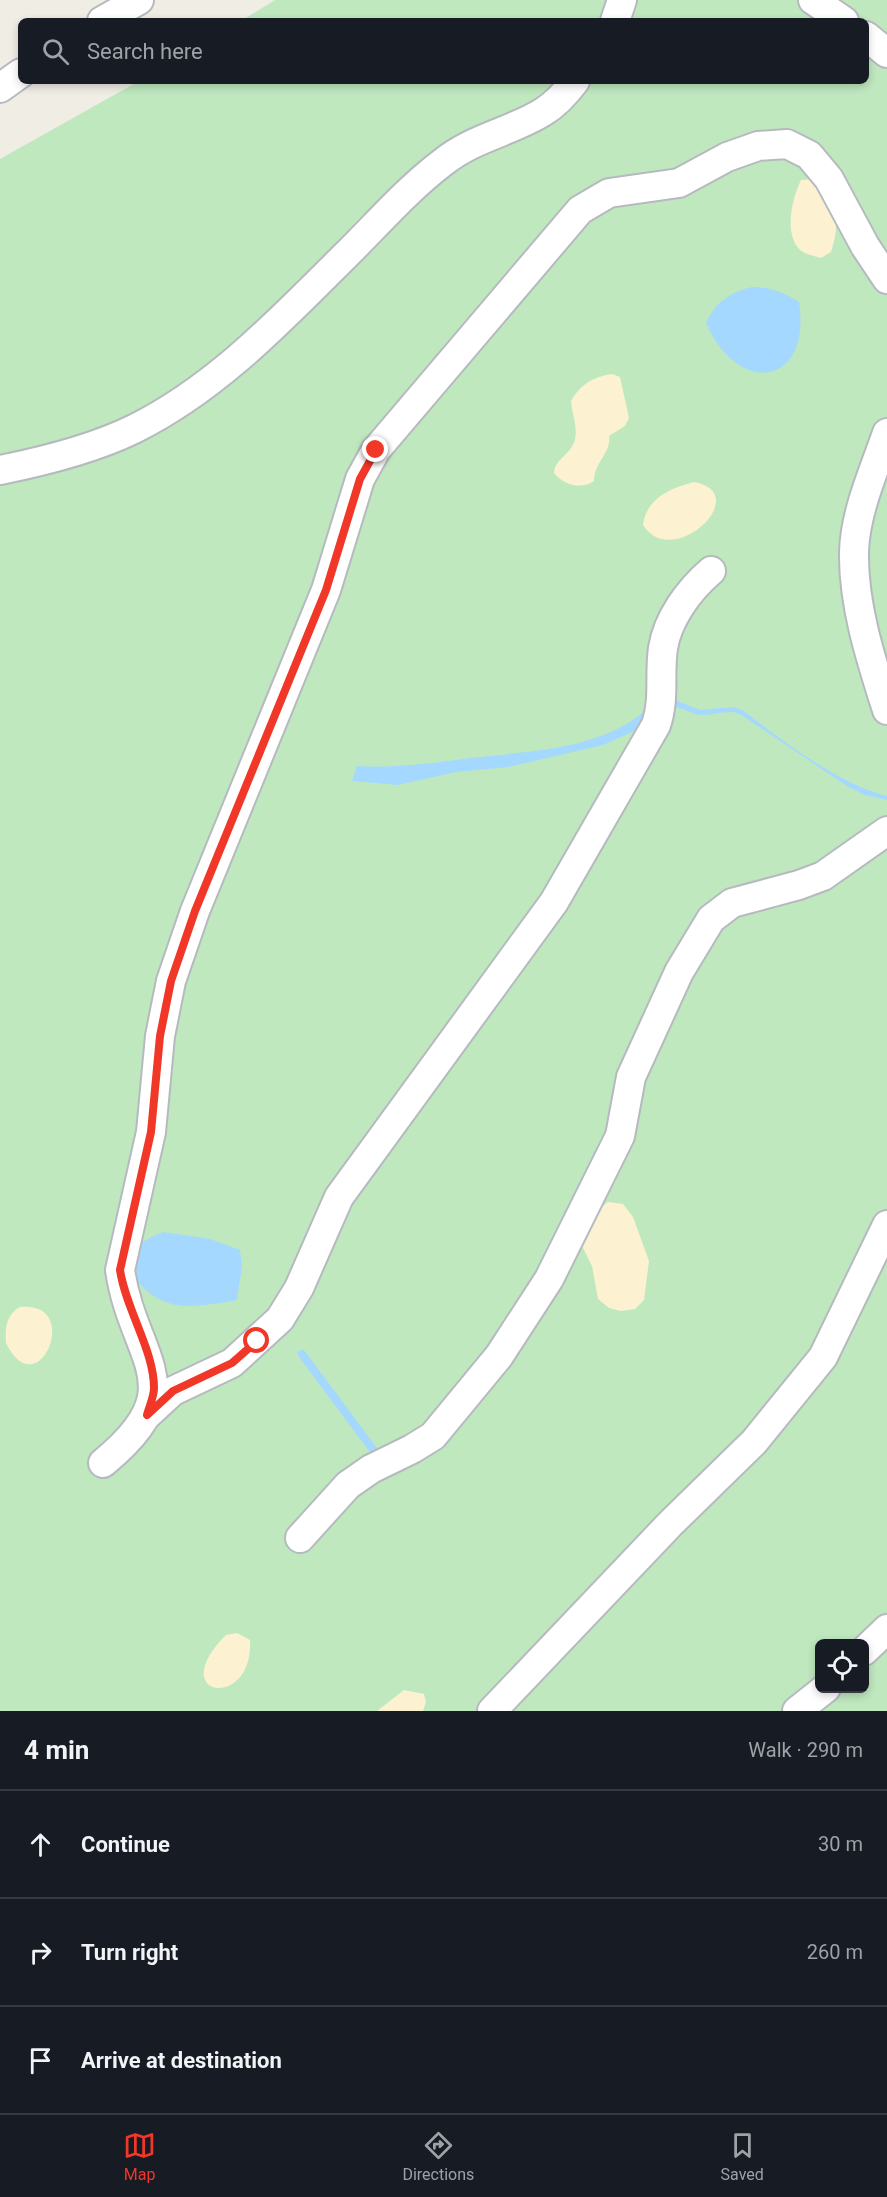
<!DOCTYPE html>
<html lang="en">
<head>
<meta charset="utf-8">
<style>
	:root { --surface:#171b24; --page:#242831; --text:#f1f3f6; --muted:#9ea1a6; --line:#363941; --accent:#f13728 }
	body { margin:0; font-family:Roboto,sans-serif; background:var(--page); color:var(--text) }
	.controls { position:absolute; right:18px; bottom:18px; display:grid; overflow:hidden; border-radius:9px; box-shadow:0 3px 9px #0003 }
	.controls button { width:54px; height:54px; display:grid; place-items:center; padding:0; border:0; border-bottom:2px solid var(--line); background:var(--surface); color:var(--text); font:30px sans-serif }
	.stop { position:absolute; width:18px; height:18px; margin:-14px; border:4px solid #f13728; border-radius:50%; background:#fff }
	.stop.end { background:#f13728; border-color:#fff; box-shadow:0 2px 6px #0008 }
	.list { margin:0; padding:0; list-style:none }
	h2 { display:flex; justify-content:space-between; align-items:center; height:78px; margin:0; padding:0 24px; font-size:26px }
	h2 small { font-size:20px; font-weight:400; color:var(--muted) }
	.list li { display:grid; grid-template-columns:39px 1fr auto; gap:18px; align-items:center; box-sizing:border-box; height:108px; padding:0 24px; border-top:2px solid var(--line) }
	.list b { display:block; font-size:22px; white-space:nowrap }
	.list em { font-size:20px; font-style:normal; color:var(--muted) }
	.icon { flex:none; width:33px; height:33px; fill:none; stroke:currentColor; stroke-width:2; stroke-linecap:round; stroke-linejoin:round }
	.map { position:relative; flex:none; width:887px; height:1711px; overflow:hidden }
	.search { position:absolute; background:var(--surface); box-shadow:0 3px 9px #0003; left:18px; right:18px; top:18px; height:66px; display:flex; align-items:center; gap:15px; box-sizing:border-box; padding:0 21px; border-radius:9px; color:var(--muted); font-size:22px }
	.sheet { height:402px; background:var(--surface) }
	nav { display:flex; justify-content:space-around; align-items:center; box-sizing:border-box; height:84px; border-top:2px solid var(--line); background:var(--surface); font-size:16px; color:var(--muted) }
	nav a { display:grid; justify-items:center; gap:3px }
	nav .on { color:var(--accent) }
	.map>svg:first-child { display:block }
	.green { fill:#bfe8bf; fill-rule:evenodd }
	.sand { fill:#fcf2d2 }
	.water { fill:#a4d8ff }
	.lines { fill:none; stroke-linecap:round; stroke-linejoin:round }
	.stream { stroke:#a4d8ff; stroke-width:8 }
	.minor-casing { stroke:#b6babf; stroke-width:32 }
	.minor { stroke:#fff; stroke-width:28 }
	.route { stroke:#f13728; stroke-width:8 }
</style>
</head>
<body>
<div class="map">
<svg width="887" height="1711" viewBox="0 0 887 1711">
	<rect width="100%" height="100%" fill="#efede4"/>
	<path class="green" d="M 275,0 L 887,0 L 887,1711 L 0,1711 L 0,159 L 139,81 L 866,81 L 866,21 L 241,21 ZM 820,1644 L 864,1644 L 864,1688 L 820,1688 Z"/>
	<g class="sand">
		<path d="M 813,179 C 832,210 843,215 831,252 L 821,258 C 813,256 800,253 796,245 C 785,226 793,197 801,180 Z"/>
		<path d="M 612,374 L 620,377 L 629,418 L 625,426 L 609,436 C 612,452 594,462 594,481 C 581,490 564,485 554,473 C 555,460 567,456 573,445 C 580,432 572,415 571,401 C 581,384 593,377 612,374 Z"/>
		<path d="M 694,482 C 755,493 673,572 643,525 C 646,499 670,488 694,482 Z"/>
		<polygon points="608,1202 623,1204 633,1217 649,1261 644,1300 635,1309 621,1311 609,1308 598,1299 592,1266 580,1242 596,1211"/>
		<path d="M 20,1307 C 84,1300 38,1409 6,1343 C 5,1328 6,1315 20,1307 Z"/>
		<path d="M 237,1633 L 250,1640 C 254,1711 163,1698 226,1635 Z"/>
		<polygon points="404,1690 424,1694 426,1702 423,1711 377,1711"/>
	</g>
	<g class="water">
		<path d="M 752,287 C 771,287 784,293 799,302 C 812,387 738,397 706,323 C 715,302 731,292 752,287 Z"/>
		<path d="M 675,700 L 700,710 L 733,707 L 742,710 C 784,741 836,783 887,796 L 887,800 L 865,795 L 847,786 L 740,714 C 728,709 715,715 702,715 C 689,714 680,705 665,706 Z"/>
		<path d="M 647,709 L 641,728 L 603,745 L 508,767 L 456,772 L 398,785 L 352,781 L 357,766 C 396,768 425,764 463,759 C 523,751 599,752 647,709 Z"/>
		<path d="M 164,1232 L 210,1239 L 240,1250 L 242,1266 L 237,1300 C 219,1303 195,1308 176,1305 C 154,1301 123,1278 133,1253 C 138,1242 153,1236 164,1232 Z"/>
	</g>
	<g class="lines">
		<polyline class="stream" points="302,1354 374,1451"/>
		<g class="minor-casing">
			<g id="minor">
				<polyline points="813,0 844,21"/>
				<polyline points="102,21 139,0"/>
				<polyline points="615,21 622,0"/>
				<polyline points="866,36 887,53"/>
				<polyline points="0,88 21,73"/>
				<path d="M 887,433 C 874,471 855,512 854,552 C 853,605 871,660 887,710"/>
				<path d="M 0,470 C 45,461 93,449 134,429 C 219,387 284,316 350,251 C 380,221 408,189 442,163 C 474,137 511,132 543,112 C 556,104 566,93 575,81"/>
				<path d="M 147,1415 L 173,1391 L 232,1363 L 280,1319 L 299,1288 L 339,1197 L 554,902 L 656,725 C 665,699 659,675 663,648 C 668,618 689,590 711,571"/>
				<path d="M 103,1463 C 196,1387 133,1360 120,1270 L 151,1132 L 160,1036 L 171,981 L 195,911 L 326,590 L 360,479 L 376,450 L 580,210 L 609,193 L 679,183 L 727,157 L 758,146 L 787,144 L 809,155 L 829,179 L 865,246 L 887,279"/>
				<polyline points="300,1538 348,1485 371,1469 412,1449 433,1436 499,1356 549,1279 620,1136 631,1077 679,972 711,919 732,903 799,885 823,876 887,831"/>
				<polyline points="864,1651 887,1629"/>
				<polyline points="492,1711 670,1524 754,1442 823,1357 887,1225"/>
				<polyline points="797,1711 826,1688"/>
			</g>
		</g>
		<use href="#minor" class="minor"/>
	</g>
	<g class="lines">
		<path class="route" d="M 257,1341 L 232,1363 L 173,1391 L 147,1415 C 149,1407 154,1397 154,1388 C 154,1350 126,1310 120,1270 L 151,1132 L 160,1036 L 171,981 L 195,911 L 326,590 L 360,479 L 376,450"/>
	</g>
</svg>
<div class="controls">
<button><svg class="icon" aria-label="locate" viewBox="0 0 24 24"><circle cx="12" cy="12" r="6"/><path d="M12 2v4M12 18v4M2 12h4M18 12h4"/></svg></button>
</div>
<div class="stop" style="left:257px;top:1341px"></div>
<div class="stop end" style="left:376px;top:450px"></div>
<div class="search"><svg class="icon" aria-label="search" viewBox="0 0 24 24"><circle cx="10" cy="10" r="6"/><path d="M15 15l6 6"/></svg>Search here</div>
</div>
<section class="sheet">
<h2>4 min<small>Walk · 290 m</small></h2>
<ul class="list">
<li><svg class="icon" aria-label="ahead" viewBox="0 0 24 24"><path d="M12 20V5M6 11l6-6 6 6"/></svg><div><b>Continue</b></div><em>30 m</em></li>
<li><svg class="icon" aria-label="right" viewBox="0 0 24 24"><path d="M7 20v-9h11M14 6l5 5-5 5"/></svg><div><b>Turn right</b></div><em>260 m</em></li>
<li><svg class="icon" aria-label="arrive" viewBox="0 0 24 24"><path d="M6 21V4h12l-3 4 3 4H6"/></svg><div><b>Arrive at destination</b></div></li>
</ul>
</section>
<nav>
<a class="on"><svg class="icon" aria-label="map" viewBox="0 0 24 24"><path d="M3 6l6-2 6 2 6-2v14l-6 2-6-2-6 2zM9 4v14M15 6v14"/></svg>Map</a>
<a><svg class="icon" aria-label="directions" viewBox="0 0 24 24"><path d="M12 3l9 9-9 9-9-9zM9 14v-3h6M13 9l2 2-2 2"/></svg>Directions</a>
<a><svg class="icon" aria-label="saved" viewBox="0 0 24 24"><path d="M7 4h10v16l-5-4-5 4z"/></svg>Saved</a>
</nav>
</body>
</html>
